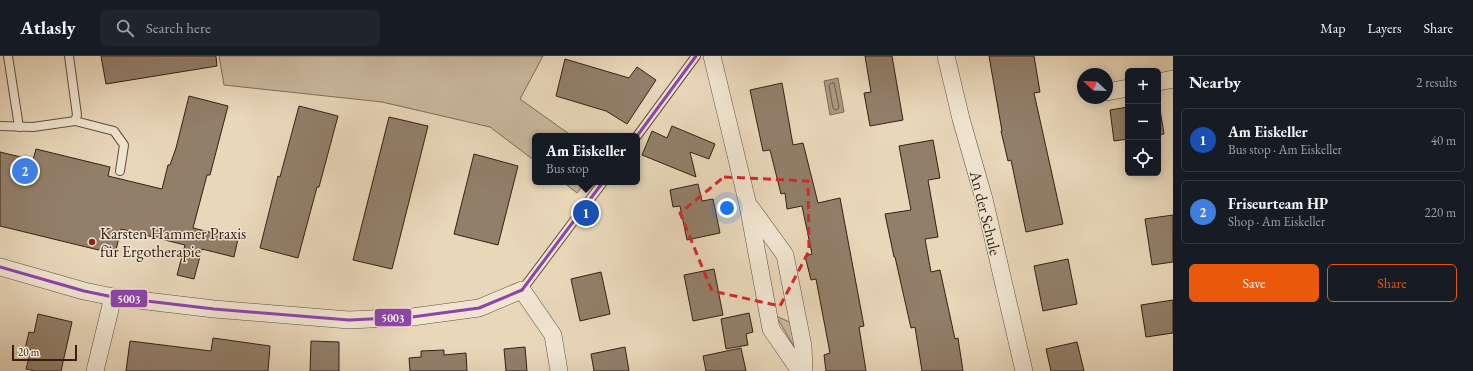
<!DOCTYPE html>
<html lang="en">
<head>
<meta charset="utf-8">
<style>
	:root { --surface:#171b24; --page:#20242c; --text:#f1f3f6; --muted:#9ea1a6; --line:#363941; --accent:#ea580c }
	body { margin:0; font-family:"EB Garamond",serif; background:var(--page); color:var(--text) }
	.controls { position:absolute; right:12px; top:12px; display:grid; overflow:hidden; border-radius:6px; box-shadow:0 2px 10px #0003 }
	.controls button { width:36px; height:36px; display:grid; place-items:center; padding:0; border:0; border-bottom:1px solid var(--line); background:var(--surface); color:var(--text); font:20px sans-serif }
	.compass { position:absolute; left:1077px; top:12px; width:36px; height:36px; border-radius:50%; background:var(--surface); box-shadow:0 2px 10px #0003; rotate:293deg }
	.scale { position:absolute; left:12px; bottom:10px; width:65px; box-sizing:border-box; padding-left:4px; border:2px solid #342013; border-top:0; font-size:11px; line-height:14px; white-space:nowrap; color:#342013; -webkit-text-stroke:3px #f1e5d2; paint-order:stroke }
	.you { position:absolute; left:727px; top:152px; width:14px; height:14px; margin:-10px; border:3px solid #fff; border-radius:50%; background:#1a73e8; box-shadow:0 0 0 6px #1a73e833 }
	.badge { display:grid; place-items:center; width:26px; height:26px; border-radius:50%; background:var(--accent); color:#fff; font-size:13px; font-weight:700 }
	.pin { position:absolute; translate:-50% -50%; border:2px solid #fff; box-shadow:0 1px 4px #0006 }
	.popup { position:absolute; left:532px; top:77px; width:108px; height:52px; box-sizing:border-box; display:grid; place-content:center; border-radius:6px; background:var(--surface); filter:drop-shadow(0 1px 3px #0005); font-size:13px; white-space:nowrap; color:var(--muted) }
	.popup b { font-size:15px; color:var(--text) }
	.popup::after { content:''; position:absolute; left:50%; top:100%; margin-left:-8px; border:8px solid transparent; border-top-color:var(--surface) }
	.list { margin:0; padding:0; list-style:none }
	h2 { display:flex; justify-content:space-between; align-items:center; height:52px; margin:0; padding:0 16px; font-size:17px }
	h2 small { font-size:13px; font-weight:400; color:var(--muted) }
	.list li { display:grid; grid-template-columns:26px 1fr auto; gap:12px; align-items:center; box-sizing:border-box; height:64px; margin:0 8px 8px; padding:0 8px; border:1px solid var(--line); border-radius:6px }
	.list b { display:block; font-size:15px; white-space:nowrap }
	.list p { margin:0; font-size:13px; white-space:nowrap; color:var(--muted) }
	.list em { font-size:13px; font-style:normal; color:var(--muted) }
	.actions { display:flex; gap:8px; padding:12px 16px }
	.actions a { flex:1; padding:9px 0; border:1px solid var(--accent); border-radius:6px; text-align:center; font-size:14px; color:var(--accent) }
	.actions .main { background:var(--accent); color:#fff }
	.icon { flex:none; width:22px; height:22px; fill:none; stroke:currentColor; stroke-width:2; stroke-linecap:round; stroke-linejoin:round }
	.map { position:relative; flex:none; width:1173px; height:315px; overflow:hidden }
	header { display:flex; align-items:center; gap:24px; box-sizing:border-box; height:56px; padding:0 20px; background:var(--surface); border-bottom:1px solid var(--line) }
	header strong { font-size:19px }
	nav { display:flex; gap:22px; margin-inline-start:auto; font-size:14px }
	.search { width:280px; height:36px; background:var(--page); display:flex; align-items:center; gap:10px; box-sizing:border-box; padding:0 14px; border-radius:6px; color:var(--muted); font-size:15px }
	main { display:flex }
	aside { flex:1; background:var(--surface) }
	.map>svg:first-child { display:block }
	.green { fill:#cab89e; stroke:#7f6c58 }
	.water { fill:#ab9981; stroke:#7b6955 }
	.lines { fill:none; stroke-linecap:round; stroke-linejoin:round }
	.shore { stroke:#705c4a; stroke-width:1 }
	.building { fill:#927f6a; stroke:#342013 }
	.lane-casing { stroke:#614e3d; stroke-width:10 }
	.street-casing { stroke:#614e3d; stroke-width:18 }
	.lane { stroke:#f1e5d2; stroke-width:8 }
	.street { stroke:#f1e5d2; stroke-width:17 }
	.bus-1-casing { stroke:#f1e5d2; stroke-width:6 }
	.bus-1 { stroke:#8e44ad; stroke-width:3 }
	.marked { fill:none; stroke:#d62828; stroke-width:3; stroke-dasharray:8 5; stroke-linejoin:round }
	.poi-dot { fill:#8f2418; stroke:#f1e5d2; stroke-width:1.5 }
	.labels { text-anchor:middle; stroke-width:3; stroke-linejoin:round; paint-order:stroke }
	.street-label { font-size:16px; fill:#342013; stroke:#f1e5d2 }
	.poi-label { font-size:16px; fill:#342013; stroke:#f1e5d2; text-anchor:start }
	.line-badge { stroke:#f1e5d2; stroke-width:1.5 }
	.badge-label { font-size:11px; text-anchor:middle; font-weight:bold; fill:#fff }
</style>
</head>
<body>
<header>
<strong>Atlasly</strong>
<div class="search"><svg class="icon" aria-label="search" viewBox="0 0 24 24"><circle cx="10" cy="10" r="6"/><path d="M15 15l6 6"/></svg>Search here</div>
<nav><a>Map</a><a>Layers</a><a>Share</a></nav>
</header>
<main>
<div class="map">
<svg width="1173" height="315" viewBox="0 0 1173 315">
	<rect width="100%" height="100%" fill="#e9d7ba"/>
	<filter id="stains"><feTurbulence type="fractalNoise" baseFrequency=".005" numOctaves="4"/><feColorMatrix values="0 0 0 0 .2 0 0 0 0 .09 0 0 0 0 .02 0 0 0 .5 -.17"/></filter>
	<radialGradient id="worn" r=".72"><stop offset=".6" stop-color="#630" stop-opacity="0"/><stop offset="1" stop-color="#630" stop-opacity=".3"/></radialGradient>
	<g class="green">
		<polygon points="219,0 543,0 520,43 572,80 535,80 535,105 490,71 382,46 224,29"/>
		<polygon points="563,126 585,126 577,137"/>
		<polygon points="776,260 794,268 795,292"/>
	</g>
	<polygon class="water" points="838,22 844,56 830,59 824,25"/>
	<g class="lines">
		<polygon class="shore" points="834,27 839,51 838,53 835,54 833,52 829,29 830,28"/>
	</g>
	<g class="building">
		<polygon points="101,0 216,0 217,10 106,28"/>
		<polygon points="865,0 892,0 903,64 870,70 864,37 871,36"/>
		<polygon points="989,0 1034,0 1040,36 1034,37 1063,168 1026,176 1011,104 1008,105 1001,75 1002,75"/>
		<polygon points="565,3 629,22 637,11 656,24 627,68 606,55 556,40"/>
		<polygon points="782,27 793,89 803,87 818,147 840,142 864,270 859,271 866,315 826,315 824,299 830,297 816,223 811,224 805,200 812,198 802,150 787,153 785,137 781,138 770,94 763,95 750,34"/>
		<polygon points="189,40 228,50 210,119 207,119 193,172 238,183 234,201 202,193 194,223 177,219 185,189 121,173 115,198 0,170 0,96 33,104 36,93 110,111 108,120 162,133 168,109 170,109 176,92"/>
		<polygon points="1158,47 1159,47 1164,78 1158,79"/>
		<polygon points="299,50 338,60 319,131 317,131 298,202 260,192 278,120 280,121"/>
		<polygon points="1128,51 1128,83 1114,85 1110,54"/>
		<polygon points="389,61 428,70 392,213 353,204"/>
		<polygon points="672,70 715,88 709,103 690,96 696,121 642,99 652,75 667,82"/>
		<polygon points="933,84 940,122 928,124 938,181 925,183 931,216 940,214 955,283 958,282 963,315 922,315 915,271 911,272 895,201 894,201 885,158 911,154 899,90"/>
		<polygon points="474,98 518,110 498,189 454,178"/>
		<polygon points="698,128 702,145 713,143 720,177 687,184 680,150 673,151 670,134"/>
		<polygon points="1173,159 1173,206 1152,209 1145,163"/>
		<polygon points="1068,203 1077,248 1043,255 1034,210"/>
		<polygon points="714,213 723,259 693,265 684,219"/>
		<polygon points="601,216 610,258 580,265 571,223"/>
		<polygon points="1173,244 1173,277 1146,281 1141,249"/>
		<polygon points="749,257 753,276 746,278 748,289 726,293 721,263"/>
		<polygon points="38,258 72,266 61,315 36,315 26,313 31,294 25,293 29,276 34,277"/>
		<polygon points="213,282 270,290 268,315 126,315 130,285 211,295"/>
		<polygon points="311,285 339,286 339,315 310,315"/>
		<polygon points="1077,286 1084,315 1051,315 1046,293"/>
		<polygon points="525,291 527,315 506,315 504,293"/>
		<polygon points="625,291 629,315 594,315 591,298"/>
		<polygon points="741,292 746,315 706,315 703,300"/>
		<polygon points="444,294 444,299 466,297 467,315 410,315 409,302 421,301 421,295"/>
	</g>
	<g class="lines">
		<g class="lane-casing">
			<g id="lane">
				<polyline points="8,0 19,71"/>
				<polyline points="75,65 114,75 124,89 120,115"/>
				<polyline points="0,70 33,71 75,65 77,59 69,0"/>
				<polyline points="637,80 696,0"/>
				<polyline points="522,234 603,126"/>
			</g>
		</g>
		<g class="street-casing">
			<g id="street">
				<polyline points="712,0 748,149 771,273 800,315"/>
				<polyline points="946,0 961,63 984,143 1024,315"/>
				<polyline points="1158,26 1173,23"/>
				<polyline points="1107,36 1128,32"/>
				<polyline points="751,152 785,199 803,290 804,315"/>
				<polyline points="0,211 84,235 113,241 214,253 349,264 412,261 479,252 522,234 553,279 559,315"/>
				<polyline points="95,315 113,241"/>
			</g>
		</g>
		<use href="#lane" class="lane"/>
		<use href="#street" class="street"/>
		<g class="bus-1-casing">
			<g id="bus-1">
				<polyline points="637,80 696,0"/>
				<polyline points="0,211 84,235 113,241 214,253 349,264 412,261 479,252 522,234"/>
				<polyline points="522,234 603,126"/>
			</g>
		</g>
		<use href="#bus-1" class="bus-1"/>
	</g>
	<path class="marked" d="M 724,121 L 808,125 L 809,195 L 780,250 L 712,235 L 680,157 Z"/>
	<circle class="poi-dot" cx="92" cy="186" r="4"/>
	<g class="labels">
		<g class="street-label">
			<text transform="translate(986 157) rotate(76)" y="6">An der Schule</text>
		</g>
		<g class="poi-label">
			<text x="100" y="183">Karsten Hammer Praxis<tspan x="100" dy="18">für Ergotherapie</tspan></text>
		</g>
	</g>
	<g class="line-badge">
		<rect x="110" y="233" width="38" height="19" rx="4" fill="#8e44ad"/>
		<rect x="374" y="252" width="38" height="19" rx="4" fill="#8e44ad"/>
	</g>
	<g class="badge-label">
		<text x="129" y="247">5003</text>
		<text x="393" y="266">5003</text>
	</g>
	<rect width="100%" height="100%" filter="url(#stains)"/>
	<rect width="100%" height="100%" fill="url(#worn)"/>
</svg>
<div class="controls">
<button>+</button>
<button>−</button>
<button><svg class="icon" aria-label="locate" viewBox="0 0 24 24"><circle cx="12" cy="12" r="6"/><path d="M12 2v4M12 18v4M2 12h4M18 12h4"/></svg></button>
</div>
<svg class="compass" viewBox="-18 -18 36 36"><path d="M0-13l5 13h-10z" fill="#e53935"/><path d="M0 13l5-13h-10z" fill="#9ea1a6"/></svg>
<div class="scale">20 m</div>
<div class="you"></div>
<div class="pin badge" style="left:586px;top:157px;background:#1a4fb4">1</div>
<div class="popup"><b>Am Eiskeller</b>Bus stop</div>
<div class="pin badge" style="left:25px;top:115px;background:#3f7fe0">2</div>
</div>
<aside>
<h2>Nearby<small>2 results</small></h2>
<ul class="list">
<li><span class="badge" style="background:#1a4fb4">1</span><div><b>Am Eiskeller</b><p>Bus stop · Am Eiskeller</p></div><em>40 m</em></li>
<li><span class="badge" style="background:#3f7fe0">2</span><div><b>Friseurteam HP</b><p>Shop · Am Eiskeller</p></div><em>220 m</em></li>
</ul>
<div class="actions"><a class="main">Save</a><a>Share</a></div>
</aside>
</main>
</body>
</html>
